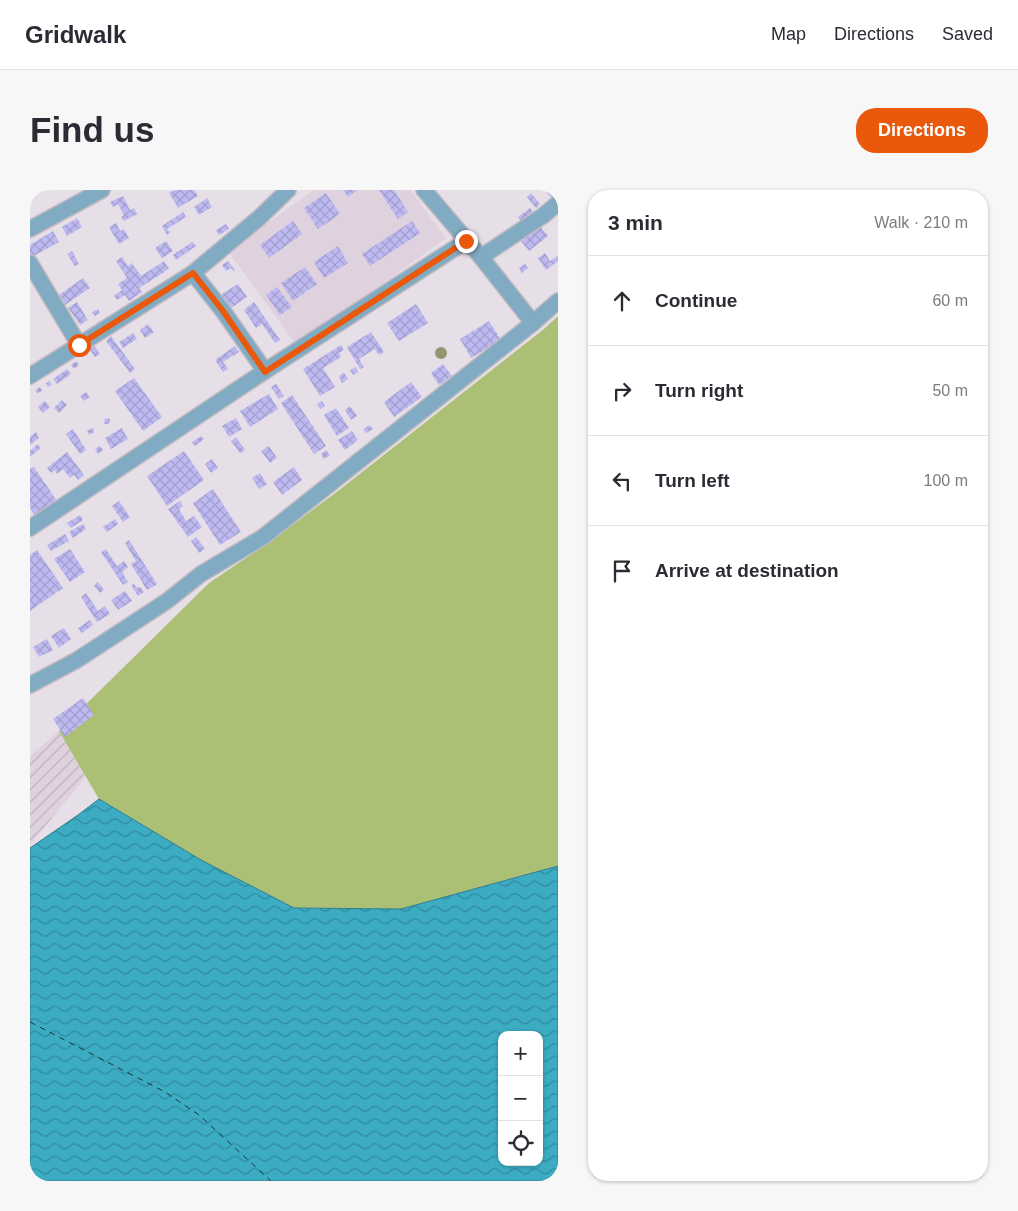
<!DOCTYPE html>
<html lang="en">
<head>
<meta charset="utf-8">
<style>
	:root { --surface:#fff; --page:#f7f7f7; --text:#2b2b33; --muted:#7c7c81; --line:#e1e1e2; --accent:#ea580c }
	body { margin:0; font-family:Helvetica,sans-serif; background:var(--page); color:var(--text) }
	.controls { position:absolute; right:15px; bottom:15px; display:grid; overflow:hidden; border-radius:10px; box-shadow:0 1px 4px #0004 }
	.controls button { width:45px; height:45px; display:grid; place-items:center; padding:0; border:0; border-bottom:1px solid var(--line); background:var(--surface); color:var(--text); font:25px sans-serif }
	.stop { position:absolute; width:15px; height:15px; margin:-11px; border:4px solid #ea580c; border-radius:50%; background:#fff }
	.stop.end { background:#ea580c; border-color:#fff; box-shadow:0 1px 5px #0008 }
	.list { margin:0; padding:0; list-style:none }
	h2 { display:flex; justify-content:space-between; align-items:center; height:65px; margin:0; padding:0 20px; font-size:21px }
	h2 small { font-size:16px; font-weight:400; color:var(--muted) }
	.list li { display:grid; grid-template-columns:32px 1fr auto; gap:15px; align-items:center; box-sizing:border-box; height:90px; padding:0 20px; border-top:1px solid var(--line) }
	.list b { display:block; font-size:19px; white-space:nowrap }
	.list em { font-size:16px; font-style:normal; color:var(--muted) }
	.icon { flex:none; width:28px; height:28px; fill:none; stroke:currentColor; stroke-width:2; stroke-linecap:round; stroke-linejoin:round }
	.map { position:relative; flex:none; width:528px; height:991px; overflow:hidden; border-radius:20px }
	header { display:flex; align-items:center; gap:30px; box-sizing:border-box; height:70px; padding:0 25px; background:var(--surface); border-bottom:1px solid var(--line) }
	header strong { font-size:24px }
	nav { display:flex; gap:28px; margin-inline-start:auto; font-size:18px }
	.intro { display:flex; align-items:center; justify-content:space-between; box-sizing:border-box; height:120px; padding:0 30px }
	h1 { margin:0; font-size:35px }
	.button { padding:12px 22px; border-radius:20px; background:var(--accent); color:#fff; font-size:18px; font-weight:700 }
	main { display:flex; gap:30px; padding:0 30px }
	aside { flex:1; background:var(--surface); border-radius:20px; box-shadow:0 1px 4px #0004 }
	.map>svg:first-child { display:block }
	.built { fill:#dfd1de }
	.industrial { fill:url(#industrial-furrows) }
	.grass { fill:#abbf75 }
	.water { fill:url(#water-waves); stroke:#2f7d8e; fill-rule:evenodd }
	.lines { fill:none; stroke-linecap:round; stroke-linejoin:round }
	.ferry { stroke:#1b3439; stroke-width:1; stroke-dasharray:6 5; stroke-linecap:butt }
	.building { fill:url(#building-cross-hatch) }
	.street-casing { stroke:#c1bac1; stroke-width:18 }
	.street { stroke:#80abc3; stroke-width:15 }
	.tree { fill:#929773 }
	.route { stroke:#ea580c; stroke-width:6 }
</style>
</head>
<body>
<header>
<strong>Gridwalk</strong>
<nav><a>Map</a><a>Directions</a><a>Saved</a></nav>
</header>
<div class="intro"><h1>Find us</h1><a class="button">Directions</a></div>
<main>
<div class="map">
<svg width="528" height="991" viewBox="0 0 528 991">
	<defs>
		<pattern id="industrial-furrows" width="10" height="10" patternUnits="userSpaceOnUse" patternTransform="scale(1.25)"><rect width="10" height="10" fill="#dfd1de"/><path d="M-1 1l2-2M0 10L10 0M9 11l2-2" fill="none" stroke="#beb2bd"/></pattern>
		<pattern id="water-waves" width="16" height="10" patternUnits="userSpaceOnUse" patternTransform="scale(1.25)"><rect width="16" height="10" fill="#3cacc3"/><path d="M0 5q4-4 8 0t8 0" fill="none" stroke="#318a9d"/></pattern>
		<pattern id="building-cross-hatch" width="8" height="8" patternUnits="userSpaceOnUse" patternTransform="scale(1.25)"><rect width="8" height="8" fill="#bebaf1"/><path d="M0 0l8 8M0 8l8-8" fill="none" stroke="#a29fce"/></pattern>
	</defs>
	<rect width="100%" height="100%" fill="#e7dfe7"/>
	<polygon class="built" points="284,0 380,0 416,48 267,156 198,61"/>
	<polygon class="industrial" points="29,541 56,586 0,655 0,566"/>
	<polygon class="grass" points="528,126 528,676 371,719 264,718 171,670 69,609 29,541 179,393 238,353 308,301 514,139"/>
	<path class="water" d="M 69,609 L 171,670 L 264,718 L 371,719 L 528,676 L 528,991 L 0,991 L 0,658 L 48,625 ZM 472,845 L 509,845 L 509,972 L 472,972 Z"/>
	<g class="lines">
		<polyline class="ferry" points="0,832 135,902 169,925 241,991"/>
	</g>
	<g class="building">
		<polygon points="144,0 164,0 168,6 148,18 139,3"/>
		<polygon points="313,0 327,0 318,7"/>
		<polygon points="349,0 364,0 378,22 368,29"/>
		<polygon points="515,0 528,0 528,4 522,9"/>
		<polygon points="296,3 310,24 288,39 274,18"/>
		<polygon points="501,3 510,14 506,18 497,7"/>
		<polygon points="93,6 100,20 104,18 107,24 94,31 91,27 94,25 88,14 83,17 80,12"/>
		<polygon points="177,8 182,17 169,25 164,17"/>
		<polygon points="500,18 504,24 492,32 488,27"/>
		<polygon points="153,22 156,27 137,39 140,43 137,45 132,36"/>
		<polygon points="47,28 52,37 37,46 32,37"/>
		<polygon points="263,31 272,44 239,68 230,55"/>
		<polygon points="382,31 390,43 340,76 332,64"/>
		<polygon points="86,33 90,41 94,39 99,48 89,54 79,37"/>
		<polygon points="196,34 199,39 189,45 186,40"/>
		<polygon points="509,35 518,46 499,61 490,50"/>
		<polygon points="23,41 29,52 2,67 0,65 0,55"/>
		<polygon points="136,51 143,61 132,68 125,58"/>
		<polygon points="162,52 166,56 146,70 143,65"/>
		<polygon points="308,56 318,73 294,88 284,72"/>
		<polygon points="42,61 49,74 45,76 37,64"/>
		<polygon points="515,63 520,71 528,66 528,71 516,80 508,68"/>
		<polygon points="92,67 98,76 102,73 111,86 134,71 139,79 109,98 112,102 99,111 95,105 87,110 84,106 92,100 88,94 97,88 86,71"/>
		<polygon points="198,71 205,80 204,82 201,78 196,81 192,75"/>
		<polygon points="495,74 498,78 492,83 489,78"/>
		<polygon points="275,77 287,94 263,111 251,93"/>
		<polygon points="53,88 60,98 35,115 29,105"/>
		<polygon points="208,94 217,107 198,120 189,106"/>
		<polygon points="247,97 262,117 250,125 236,105"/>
		<polygon points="47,112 58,130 50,135 38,118"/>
		<polygon points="224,112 250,150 245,153 232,134 226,138 214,120"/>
		<polygon points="386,114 398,133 369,151 357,133"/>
		<polygon points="68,119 70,123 65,126 62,122"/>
		<polygon points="459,131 471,150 441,168 430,149"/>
		<polygon points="118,134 124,142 115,148 110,140"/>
		<polygon points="341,142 354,162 349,165 345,159 329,169 334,177 330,179 317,157"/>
		<polygon points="103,143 107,149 93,158 89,152"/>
		<polygon points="81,146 105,179 100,183 76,151"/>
		<polygon points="311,155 314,160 309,163 311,167 293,178 305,197 290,206 273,179"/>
		<polygon points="65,156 70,164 65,167 59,159"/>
		<polygon points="205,156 209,162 193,172 198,179 193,182 185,170"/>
		<polygon points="46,171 49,175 44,179 41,175"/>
		<polygon points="413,174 422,186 409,195 401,183"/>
		<polygon points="326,177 328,182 323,185 320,180"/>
		<polygon points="37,179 41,184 27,194 23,189"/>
		<polygon points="314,183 318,189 312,193 309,186"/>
		<polygon points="104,188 132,227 113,241 85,201"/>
		<polygon points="20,191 22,195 18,197 16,193"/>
		<polygon points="381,192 392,207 364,227 354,212"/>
		<polygon points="246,194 254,206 249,209 241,197"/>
		<polygon points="10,197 12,201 7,203 5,200"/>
		<polygon points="56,202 60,207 54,211 50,206"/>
		<polygon points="239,204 248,219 220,237 210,221"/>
		<polygon points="262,205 296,256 284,264 251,213"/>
		<polygon points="32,210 37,215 29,223 24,218"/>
		<polygon points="15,211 20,217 13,223 8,217"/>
		<polygon points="292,211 295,216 290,219 287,214"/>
		<polygon points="320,216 327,226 321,230 315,220"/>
		<polygon points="306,218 319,238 307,246 294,225"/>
		<polygon points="75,228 80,229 79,234 74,234"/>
		<polygon points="206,228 212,239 199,247 192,236"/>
		<polygon points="340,235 343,239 336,243 333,239"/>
		<polygon points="63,238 64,242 59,245 57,241"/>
		<polygon points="92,238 98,249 81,259 75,248"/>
		<polygon points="43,239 56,260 50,264 36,244"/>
		<polygon points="322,241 328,250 315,260 308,250"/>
		<polygon points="6,242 9,248 0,255 0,247"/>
		<polygon points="171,246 174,249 165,256 162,252"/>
		<polygon points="206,247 215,260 210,263 201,251"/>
		<polygon points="8,254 11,258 0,267 0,261"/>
		<polygon points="70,256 73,260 68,264 65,259"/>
		<polygon points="239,256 247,268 240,273 231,261"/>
		<polygon points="296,260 300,265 294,269 291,264"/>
		<polygon points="154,261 174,290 137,316 117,286"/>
		<polygon points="37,262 54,285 48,290 44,285 40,288 33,279 27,284 25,280 21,283 17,278"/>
		<polygon points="182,269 188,278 181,283 175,274"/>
		<polygon points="4,277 27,311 5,326 0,318 0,279"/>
		<polygon points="264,277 272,290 252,305 243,292"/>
		<polygon points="230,283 237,294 229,299 222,288"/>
		<polygon points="183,299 211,342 190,355 163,313"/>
		<polygon points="89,311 100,327 93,332 82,316"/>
		<polygon points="150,311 153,316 149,319 156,331 164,326 172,337 158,347 138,319"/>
		<polygon points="50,325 53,330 41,338 37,333"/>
		<polygon points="85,329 88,334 77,342 73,337"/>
		<polygon points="53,334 56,339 43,348 39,342"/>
		<polygon points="35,344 39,351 21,361 17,355"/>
		<polygon points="166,347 175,359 169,363 161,351"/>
		<polygon points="99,350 127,394 117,400 101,374 106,371 95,353"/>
		<polygon points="40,359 55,382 40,392 24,369"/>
		<polygon points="76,359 87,376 94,371 98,377 92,382 98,392 93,395 71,362"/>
		<polygon points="7,360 33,398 0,421 0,365"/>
		<polygon points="68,392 74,400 70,403 64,396"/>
		<polygon points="104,394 107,398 110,397 114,402 108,406 101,395"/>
		<polygon points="95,401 102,411 88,420 81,410"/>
		<polygon points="56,403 68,421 75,416 80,424 67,432 51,407"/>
		<polygon points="60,430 63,435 52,443 48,438"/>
		<polygon points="34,438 41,449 29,458 21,446"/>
		<polygon points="17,449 23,460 9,467 3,457"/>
		<polygon points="53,508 64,525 35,547 23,529"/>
	</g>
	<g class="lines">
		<g class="street-casing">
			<g id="street">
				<polyline points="394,0 451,67 503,133"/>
				<polyline points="0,39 72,0"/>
				<polyline points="451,67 514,25 528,13"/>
				<polyline points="0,73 49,155"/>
				<polyline points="163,83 193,121 235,181"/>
				<polyline points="0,186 163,83 229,28 258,0"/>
				<polyline points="0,338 235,181 436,51"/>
				<polyline points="0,495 47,470 137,411 171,384 233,347 503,133 528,111"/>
			</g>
		</g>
		<use href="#street" class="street"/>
	</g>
	<circle class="tree" cx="411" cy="163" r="6"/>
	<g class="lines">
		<polyline class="route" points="49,155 163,83 193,121 235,182 436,51"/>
	</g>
</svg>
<div class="controls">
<button>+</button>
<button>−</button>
<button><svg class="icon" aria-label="locate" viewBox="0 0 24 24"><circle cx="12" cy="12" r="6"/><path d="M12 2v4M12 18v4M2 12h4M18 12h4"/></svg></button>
</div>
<div class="stop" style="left:49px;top:155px"></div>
<div class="stop end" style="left:436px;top:51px"></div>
</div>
<aside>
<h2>3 min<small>Walk · 210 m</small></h2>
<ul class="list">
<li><svg class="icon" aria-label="ahead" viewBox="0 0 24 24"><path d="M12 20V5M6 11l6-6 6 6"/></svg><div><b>Continue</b></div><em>60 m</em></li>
<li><svg class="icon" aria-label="right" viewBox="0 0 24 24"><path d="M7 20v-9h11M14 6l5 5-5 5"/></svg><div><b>Turn right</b></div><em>50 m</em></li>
<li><svg class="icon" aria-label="left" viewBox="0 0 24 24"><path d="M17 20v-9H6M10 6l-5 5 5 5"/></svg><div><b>Turn left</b></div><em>100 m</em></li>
<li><svg class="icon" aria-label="arrive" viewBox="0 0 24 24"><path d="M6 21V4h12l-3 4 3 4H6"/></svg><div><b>Arrive at destination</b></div></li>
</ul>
</aside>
</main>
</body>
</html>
